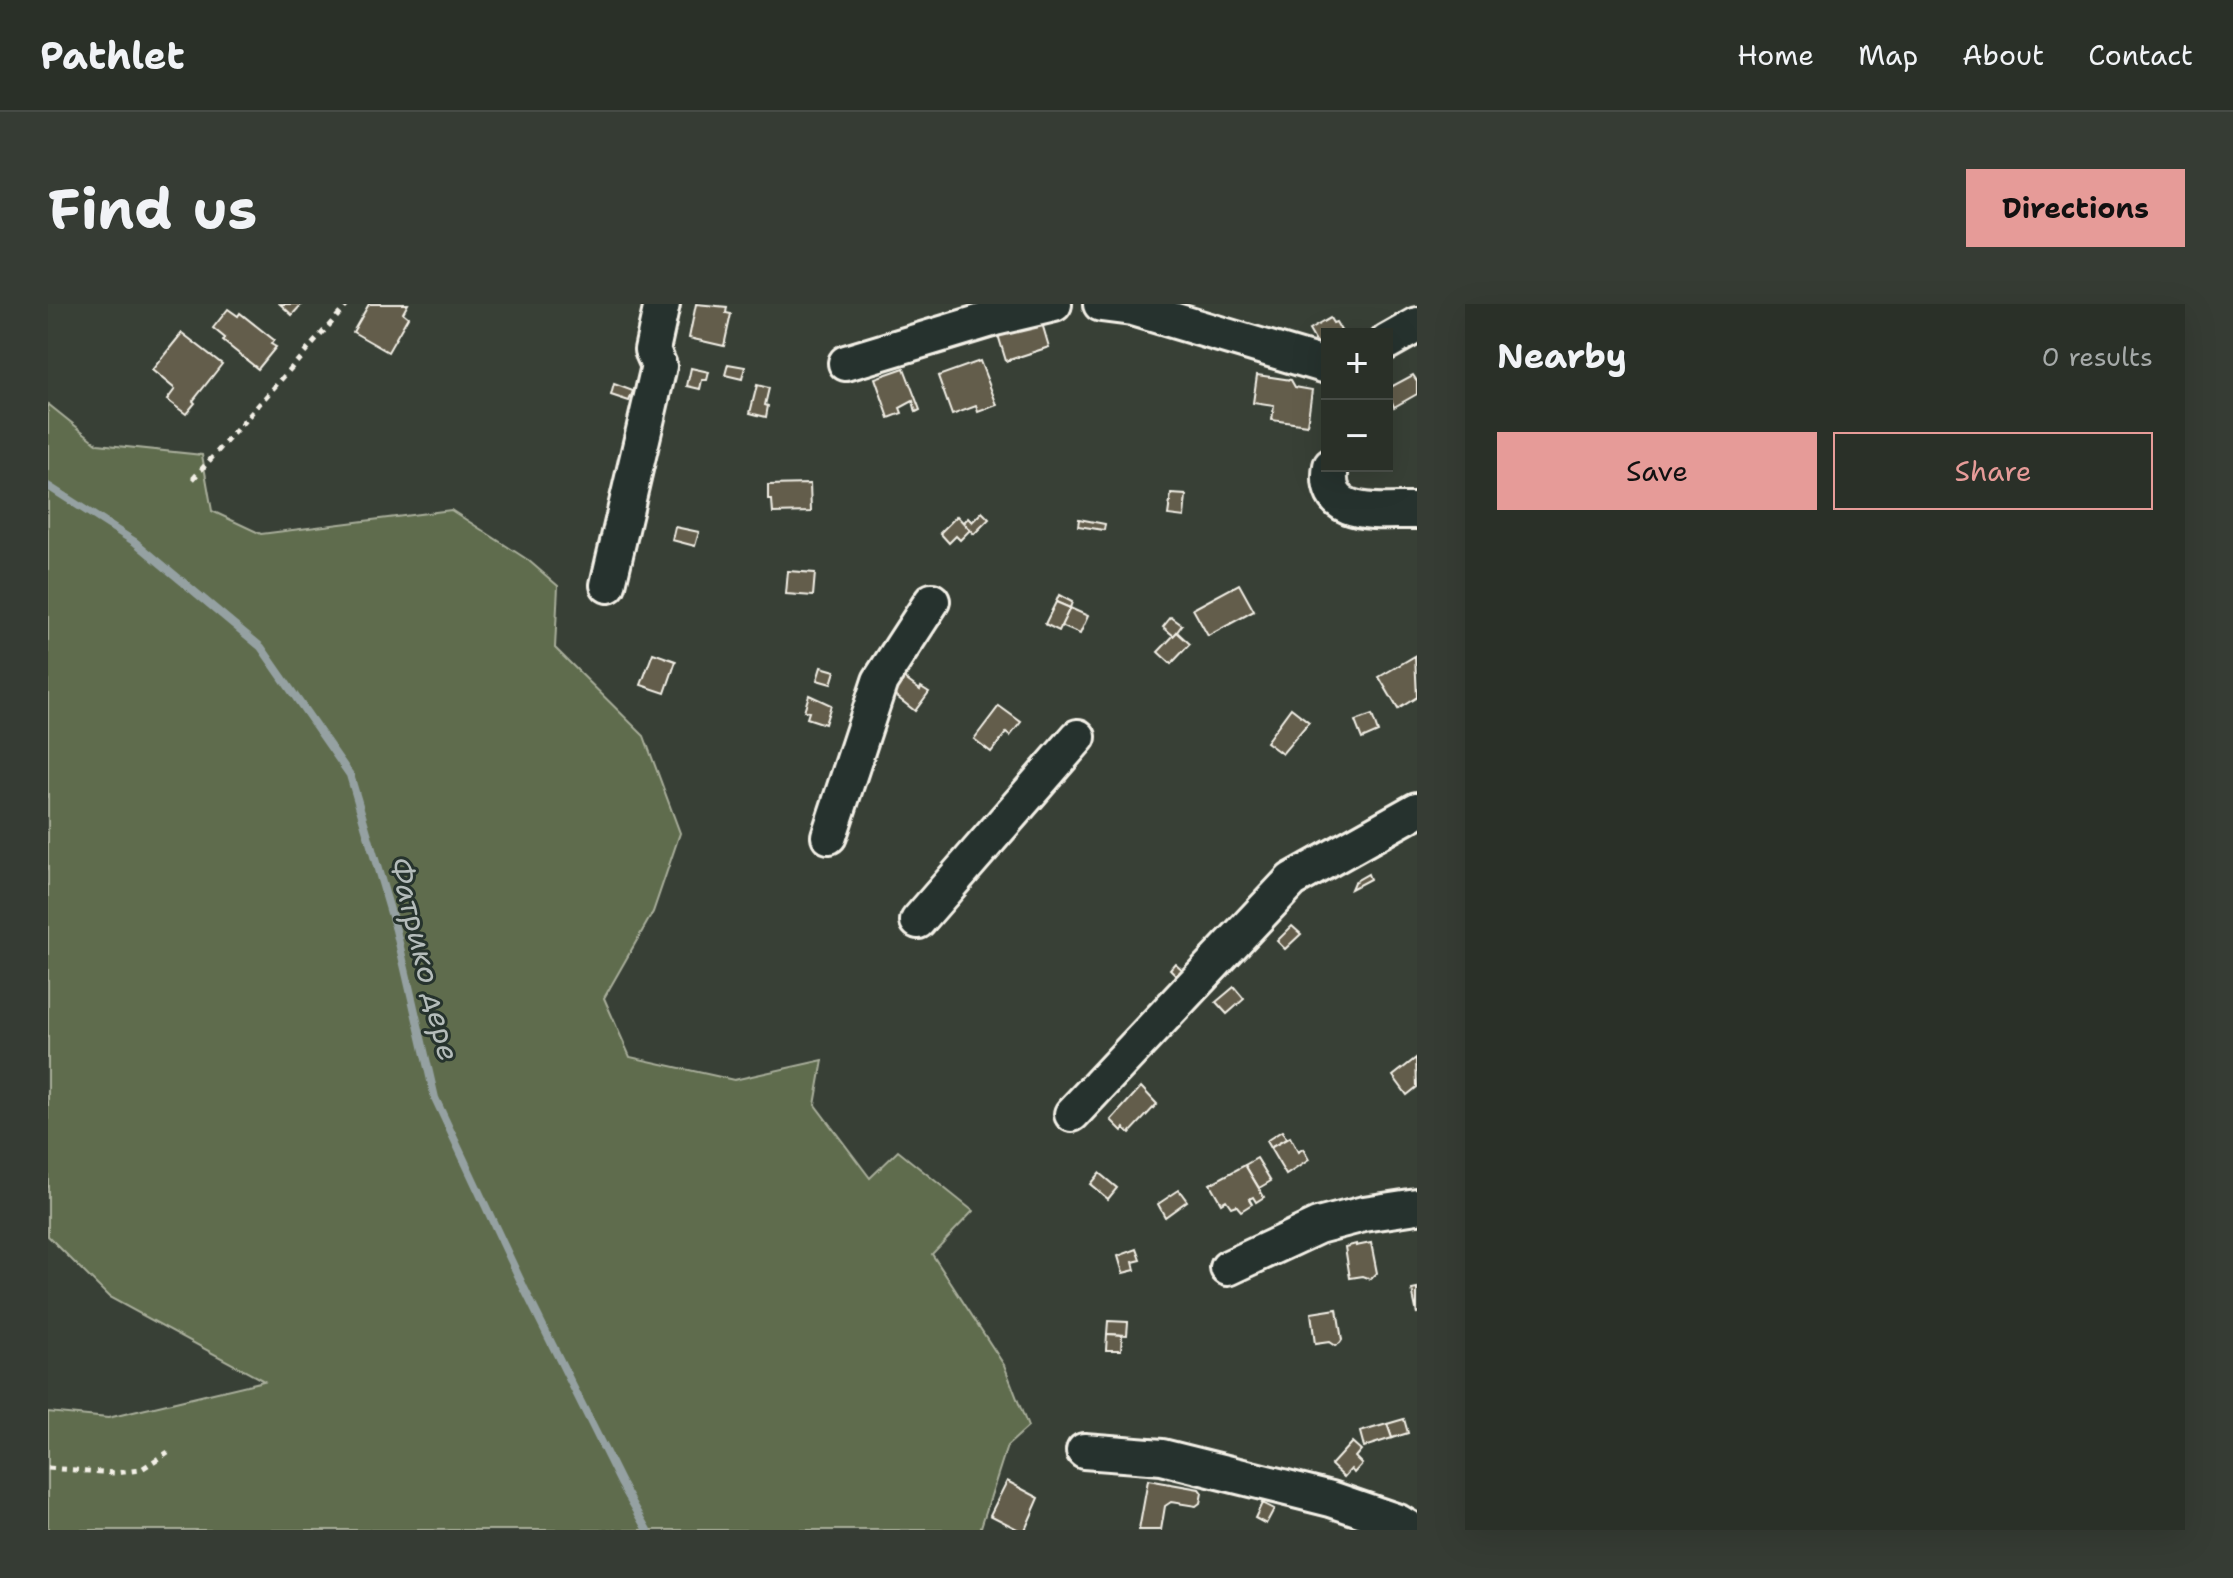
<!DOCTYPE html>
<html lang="en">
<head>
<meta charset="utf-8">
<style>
	:root { --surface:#2a3028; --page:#363c34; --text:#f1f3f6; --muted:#a5a9a8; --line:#464b45; --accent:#e69b98 }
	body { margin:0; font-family:"Shantell Sans",sans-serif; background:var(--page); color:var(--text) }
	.controls { position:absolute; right:24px; top:24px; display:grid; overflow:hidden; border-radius:0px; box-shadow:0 8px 32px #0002 }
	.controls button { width:72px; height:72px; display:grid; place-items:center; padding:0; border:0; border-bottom:2px solid var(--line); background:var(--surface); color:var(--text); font:40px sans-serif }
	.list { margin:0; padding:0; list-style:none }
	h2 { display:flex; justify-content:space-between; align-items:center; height:104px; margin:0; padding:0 32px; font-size:34px }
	h2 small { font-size:26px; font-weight:400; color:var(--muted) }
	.actions { display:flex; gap:16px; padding:24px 32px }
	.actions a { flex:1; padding:18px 0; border:2px solid var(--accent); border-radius:0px; text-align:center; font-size:28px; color:var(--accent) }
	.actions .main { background:var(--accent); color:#111 }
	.map { position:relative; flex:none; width:1369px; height:1226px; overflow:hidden; border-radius:0px }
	header { display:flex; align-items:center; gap:48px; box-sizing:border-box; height:112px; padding:0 40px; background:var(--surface); border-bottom:2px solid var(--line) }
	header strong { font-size:38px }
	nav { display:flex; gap:44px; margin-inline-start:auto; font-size:28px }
	.intro { display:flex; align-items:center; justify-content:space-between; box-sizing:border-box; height:192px; padding:0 48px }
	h1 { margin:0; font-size:56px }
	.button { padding:20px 36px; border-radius:0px; background:var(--accent); color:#111; font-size:28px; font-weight:700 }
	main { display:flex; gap:48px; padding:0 48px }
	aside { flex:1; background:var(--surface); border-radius:0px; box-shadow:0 8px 32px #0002 }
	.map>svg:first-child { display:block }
	.green { fill:#5e6c4e; stroke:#a9ae9b; stroke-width:2 }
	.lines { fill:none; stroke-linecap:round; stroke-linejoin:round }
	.stream { stroke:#95a1a2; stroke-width:8 }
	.building { fill:#635d4b; stroke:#f4f1e8; stroke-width:2 }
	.minor-casing { stroke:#f4f1e8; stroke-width:40 }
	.path { stroke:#f4f1e8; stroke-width:5; stroke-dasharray:6 6; stroke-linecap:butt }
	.minor { stroke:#26332d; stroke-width:34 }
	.labels { text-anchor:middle; stroke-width:6; stroke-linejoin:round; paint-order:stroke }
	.water-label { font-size:30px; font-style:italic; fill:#b4bcba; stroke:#26332d }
</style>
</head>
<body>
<header>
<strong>Pathlet</strong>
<nav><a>Home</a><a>Map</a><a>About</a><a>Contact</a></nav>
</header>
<div class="intro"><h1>Find us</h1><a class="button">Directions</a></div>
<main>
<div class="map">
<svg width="1369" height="1226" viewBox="0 0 1369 1226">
	<rect width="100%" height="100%" fill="#384036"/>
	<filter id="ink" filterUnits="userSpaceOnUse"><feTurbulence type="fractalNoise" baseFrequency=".0125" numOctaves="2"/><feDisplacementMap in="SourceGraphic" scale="16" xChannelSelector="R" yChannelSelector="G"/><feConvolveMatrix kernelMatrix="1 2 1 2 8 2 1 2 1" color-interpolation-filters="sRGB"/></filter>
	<g filter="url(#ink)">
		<polygon class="green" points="0,100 50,140 154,151 164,207 213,230 403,206 480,256 510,282 507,344 596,432 632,529 605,608 556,694 582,753 686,776 775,756 767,801 822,874 850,847 925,907 884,950 956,1061 980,1123 959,1142 932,1226 0,1226 0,1108 60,1114 216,1077 61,993 0,932"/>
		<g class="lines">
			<polyline class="stream" points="0,182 87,238 213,343 302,471 348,626 387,794 476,984 573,1179 600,1226"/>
		</g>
		<g class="building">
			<polygon points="232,0 254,0 244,11"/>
			<polygon points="321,0 360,0 355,9 360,13 340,48 305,28"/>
			<polygon points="648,0 679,3 678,9 683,10 676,42 641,34"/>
			<polygon points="180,5 190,12 192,9 226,36 223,40 228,43 210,65 175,37 177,34 165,24"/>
			<polygon points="991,9 1001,43 958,57 947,21"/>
			<polygon points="1282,14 1285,19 1288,18 1295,30 1279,30 1279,41 1272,45 1261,26"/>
			<polygon points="134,29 174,60 145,97 147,99 138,110 119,96 127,85 104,66"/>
			<polygon points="932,57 949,101 930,108 928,102 904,111 890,72"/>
			<polygon points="680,60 697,63 694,75 677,71"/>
			<polygon points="643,64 661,68 659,76 654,76 652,85 639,82"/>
			<polygon points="856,64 872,106 868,108 865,97 852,104 854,109 841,114 827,74"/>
			<polygon points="1209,71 1243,76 1247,83 1264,86 1259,121 1224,116 1226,102 1205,99"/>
			<polygon points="1365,71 1369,77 1369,90 1346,103 1339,85"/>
			<polygon points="566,80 585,87 581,97 563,91"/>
			<polygon points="709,81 721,84 717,101 720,102 718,113 702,109"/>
			<polygon points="762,180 763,208 725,209 724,196 720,196 720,181"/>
			<polygon points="1123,190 1138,191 1136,213 1120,211"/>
			<polygon points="934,208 941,215 926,230 915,219 920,214 924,218"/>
			<polygon points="909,212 922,226 912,236 908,232 901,239 892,229"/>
			<polygon points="1031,215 1057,220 1056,226 1030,222"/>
			<polygon points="627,223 651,228 647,242 624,236"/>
			<polygon points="740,267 767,269 765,292 738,290"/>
			<polygon points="1191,280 1206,307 1160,332 1145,305"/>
			<polygon points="1011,291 1024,298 1022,304 1008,298"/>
			<polygon points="1008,298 1022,304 1011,327 997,320"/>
			<polygon points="1022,304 1040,312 1032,330 1013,322"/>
			<polygon points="1123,313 1134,321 1126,332 1115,323"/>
			<polygon points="1129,328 1142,340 1123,360 1110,348"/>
			<polygon points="605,349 628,357 617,389 593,381"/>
			<polygon points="1367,352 1369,393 1350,405 1331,373"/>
			<polygon points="773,363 787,367 783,380 769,376"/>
			<polygon points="856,374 872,386 873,383 881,388 867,407 844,389"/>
			<polygon points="761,391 783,401 777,420 759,414 761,408 756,407"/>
			<polygon points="951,402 973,418 962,432 958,429 943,448 926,435"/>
			<polygon points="1243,404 1261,418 1234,450 1218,438"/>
			<polygon points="1324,411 1330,428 1314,435 1307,417"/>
			<polygon points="1320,570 1322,575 1303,585 1306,578"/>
			<polygon points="1244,622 1253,630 1237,645 1229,637"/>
			<polygon points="1127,659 1138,669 1132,675 1122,665"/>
			<polygon points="1186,683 1196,695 1179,710 1168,698"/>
			<polygon points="1368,754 1369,783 1359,791 1345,772"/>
			<polygon points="1093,783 1109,800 1082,829 1076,824 1074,827 1063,816"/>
			<polygon points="1234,827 1238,835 1222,844 1218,837"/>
			<polygon points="1242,833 1250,848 1255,845 1261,856 1238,871 1222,844"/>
			<polygon points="1209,854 1223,877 1211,884 1197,861"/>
			<polygon points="1197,861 1216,893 1208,898 1205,893 1201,895 1204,900 1193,907 1188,901 1183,903 1178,896 1173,899 1162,880"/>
			<polygon points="1051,869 1069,884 1060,895 1042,880"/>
			<polygon points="1131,886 1139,897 1117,913 1110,900"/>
			<polygon points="1323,939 1329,969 1323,975 1315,972 1302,974 1297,943 1308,940 1308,942"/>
			<polygon points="1089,945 1093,956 1085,958 1087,966 1075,969 1070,952"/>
			<polygon points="1369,985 1369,1010 1364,986"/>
			<polygon points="1289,1005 1294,1036 1292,1039 1287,1042 1281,1038 1267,1040 1263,1009"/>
			<polygon points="1060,1017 1080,1018 1079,1031 1059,1030"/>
			<polygon points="1059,1030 1074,1031 1073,1046 1058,1046"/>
			<polygon points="1356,1115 1360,1129 1344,1134 1339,1120"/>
			<polygon points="1339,1120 1344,1134 1316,1143 1312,1128"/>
			<polygon points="1304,1138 1313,1146 1307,1153 1314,1160 1306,1169 1303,1165 1296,1173 1283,1161"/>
			<polygon points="1100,1176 1151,1185 1154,1189 1152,1199 1148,1202 1123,1198 1117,1202 1113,1226 1091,1226"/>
			<polygon points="959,1177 991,1194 977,1226 971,1226 942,1211"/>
			<polygon points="1214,1199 1226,1205 1218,1220 1207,1214"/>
		</g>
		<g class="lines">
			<g class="minor-casing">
				<g id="minor">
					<polyline points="1053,0 1084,4 1279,62"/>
					<polyline points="1339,38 1369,21"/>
					<polyline points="798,59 947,14 1006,0"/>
					<path d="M 1283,162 C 1273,217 1333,206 1369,207"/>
					<polyline points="560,281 611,62 604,46 614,0"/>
					<polyline points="781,532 832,377 884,297"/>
					<polyline points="870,617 1030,433"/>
					<polyline points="1024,810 1244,576 1369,506"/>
					<polyline points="1180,964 1270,922 1316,910 1369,902"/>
					<polyline points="1036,1147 1114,1153 1283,1195 1350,1218 1363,1226"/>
				</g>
			</g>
			<g class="path">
				<polyline points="145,175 300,0"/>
				<polyline points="0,1164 67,1169 92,1166 120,1148"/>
			</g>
			<use href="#minor" class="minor"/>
		</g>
	</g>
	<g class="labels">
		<g class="water-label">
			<text transform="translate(376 655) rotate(76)" y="10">Фатрико дере</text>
		</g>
	</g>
</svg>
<div class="controls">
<button>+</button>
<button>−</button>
</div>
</div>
<aside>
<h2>Nearby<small>0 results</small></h2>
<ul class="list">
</ul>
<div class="actions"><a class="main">Save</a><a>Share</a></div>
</aside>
</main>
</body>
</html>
